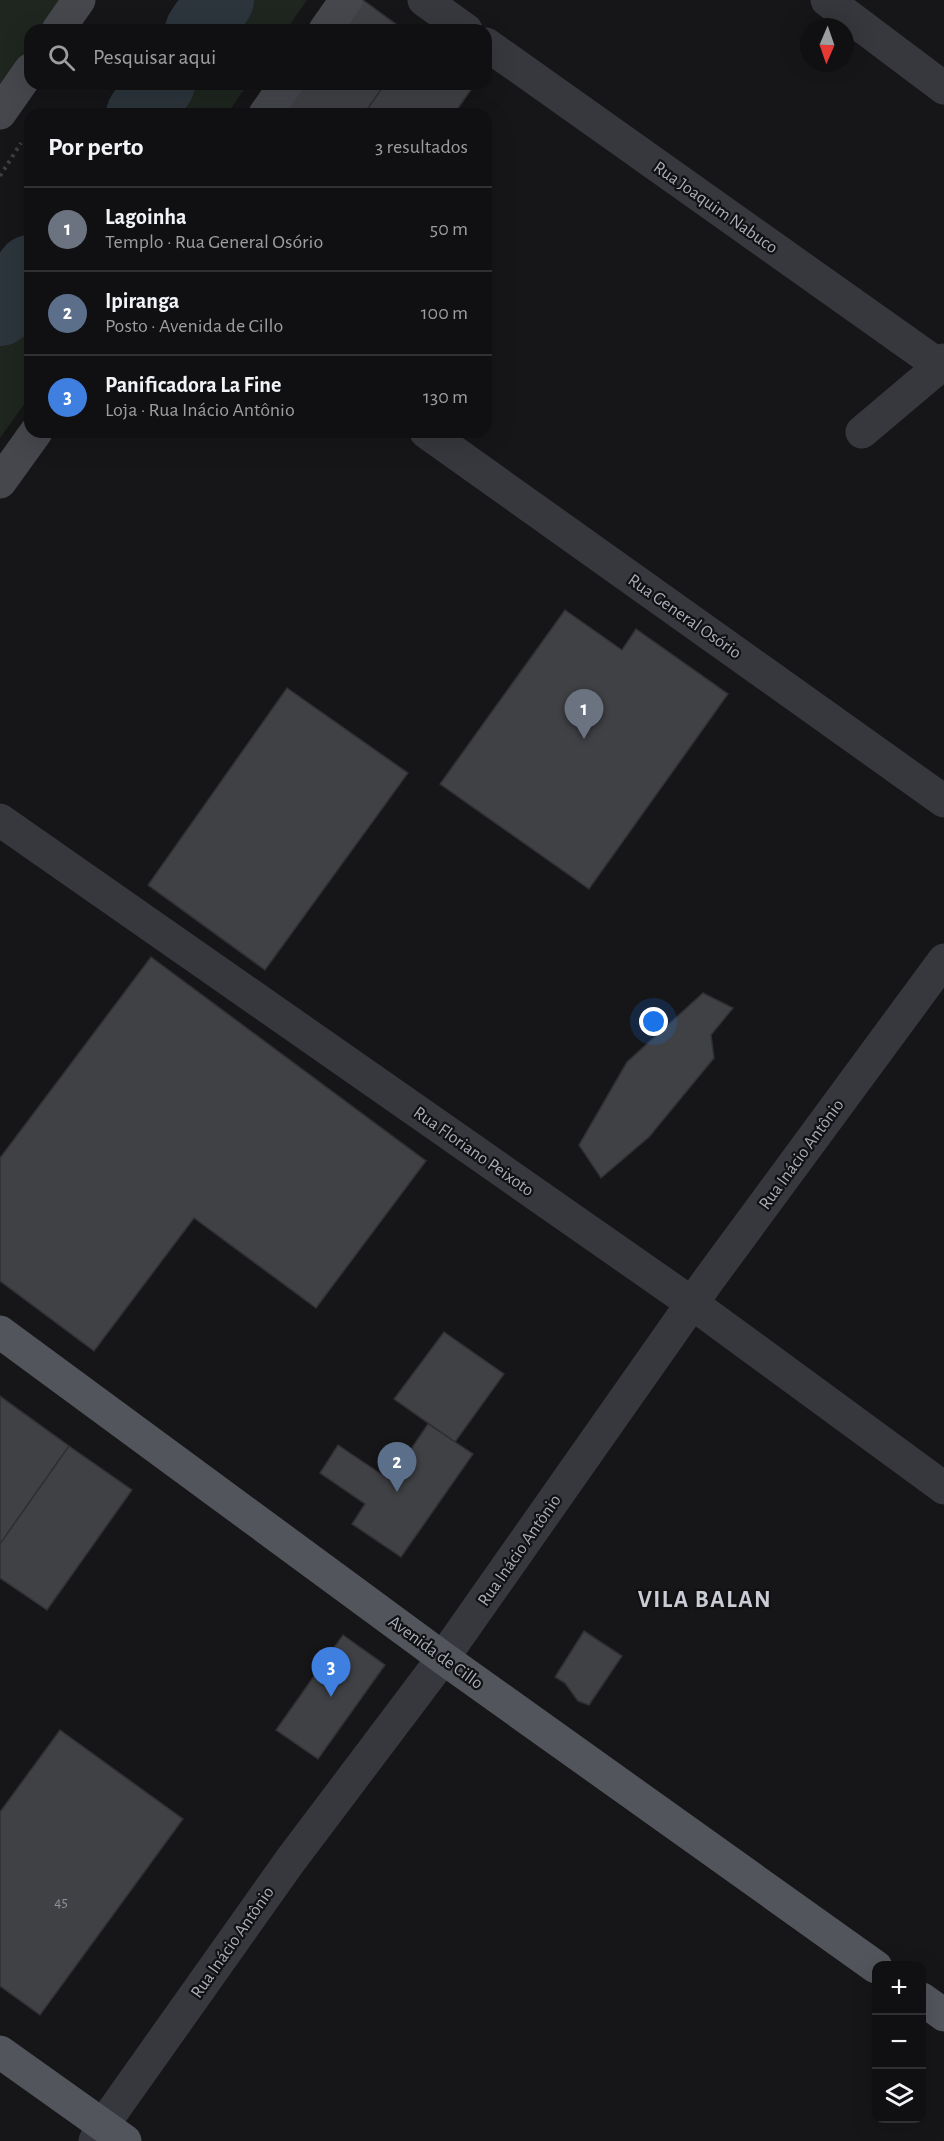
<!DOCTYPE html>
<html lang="pt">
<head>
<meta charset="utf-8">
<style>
	:root { --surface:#101012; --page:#19191b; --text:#f1f3f6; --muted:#9c9d9f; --line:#303032; --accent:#2563eb }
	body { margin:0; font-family:"Alegreya Sans",sans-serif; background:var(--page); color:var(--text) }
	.controls { position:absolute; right:18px; bottom:18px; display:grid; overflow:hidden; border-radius:12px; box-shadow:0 6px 24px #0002 }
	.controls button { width:54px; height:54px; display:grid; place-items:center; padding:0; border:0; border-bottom:2px solid var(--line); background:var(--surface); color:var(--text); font:30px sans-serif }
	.compass { position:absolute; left:800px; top:18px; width:54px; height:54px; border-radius:50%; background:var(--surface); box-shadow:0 6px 24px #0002; rotate:182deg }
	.you { position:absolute; left:654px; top:1022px; width:21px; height:21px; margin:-15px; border:4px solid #fff; border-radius:50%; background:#1a73e8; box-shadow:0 0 0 9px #1a73e833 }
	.badge { display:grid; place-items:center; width:39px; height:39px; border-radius:50%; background:var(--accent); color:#fff; font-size:20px; font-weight:700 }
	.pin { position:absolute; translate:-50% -50px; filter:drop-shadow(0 2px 3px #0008) }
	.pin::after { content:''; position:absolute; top:32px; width:21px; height:18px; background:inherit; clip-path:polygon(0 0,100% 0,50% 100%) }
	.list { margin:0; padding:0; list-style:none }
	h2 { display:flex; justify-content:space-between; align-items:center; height:78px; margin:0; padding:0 24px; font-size:26px }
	h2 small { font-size:20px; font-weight:400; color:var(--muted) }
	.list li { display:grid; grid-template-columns:39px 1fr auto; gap:18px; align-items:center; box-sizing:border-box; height:84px; padding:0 24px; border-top:2px solid var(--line) }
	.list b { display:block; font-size:22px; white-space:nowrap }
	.list p { margin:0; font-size:20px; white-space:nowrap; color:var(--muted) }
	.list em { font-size:20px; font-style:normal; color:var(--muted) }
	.icon { flex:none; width:33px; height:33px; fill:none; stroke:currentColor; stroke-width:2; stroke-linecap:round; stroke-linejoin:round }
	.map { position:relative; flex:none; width:944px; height:2141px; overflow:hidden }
	.search { position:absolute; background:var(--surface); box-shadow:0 6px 24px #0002; left:24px; top:24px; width:468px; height:66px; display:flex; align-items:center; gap:15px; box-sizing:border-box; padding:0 21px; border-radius:18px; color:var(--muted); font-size:22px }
	.panel { position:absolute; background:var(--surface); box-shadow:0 6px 24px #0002; left:24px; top:108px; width:468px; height:330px; border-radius:18px }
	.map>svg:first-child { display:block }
	.green { fill:#1e261f }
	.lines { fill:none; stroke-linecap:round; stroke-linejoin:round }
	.river { stroke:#2c353c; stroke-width:68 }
	.building { fill:#404145; stroke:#303034; stroke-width:1.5 }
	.path { stroke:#3d3f44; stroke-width:4; stroke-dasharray:3 4.5; stroke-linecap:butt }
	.minor { stroke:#37383d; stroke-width:33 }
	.secondary { stroke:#45474d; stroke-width:33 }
	.primary { stroke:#53555c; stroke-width:33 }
	.labels { text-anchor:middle; stroke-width:4.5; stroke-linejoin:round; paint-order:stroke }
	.number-label { font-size:15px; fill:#8e929b }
	.street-label { font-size:18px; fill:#a8adb8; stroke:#111113 }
	.district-label { font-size:24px; font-weight:bold; letter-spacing:1.5px; fill:#c9ccd4; stroke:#111113 }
</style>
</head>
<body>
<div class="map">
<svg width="944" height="2141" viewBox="0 0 944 2141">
	<rect width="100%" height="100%" fill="#161618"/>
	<g class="green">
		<polygon points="0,0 66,0 44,30 30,30 30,49 0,90"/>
		<polygon points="220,0 307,0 286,30 199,30"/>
		<polygon points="161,84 248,84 227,114 140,114"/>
		<polygon points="30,269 30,396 0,438 0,312"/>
	</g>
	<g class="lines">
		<g class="river">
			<polyline points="199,30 220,0"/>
			<polyline points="140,114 161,84"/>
			<polyline points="0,312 30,269"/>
		</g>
	</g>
	<g class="building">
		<polygon points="360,0 363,0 404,30 338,30"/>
		<polygon points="299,84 385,84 364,114 277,114"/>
		<polygon points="385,84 475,84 454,114 364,114"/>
		<polygon points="565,610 622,650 636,629 728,694 589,889 440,784"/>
		<polygon points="287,688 408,773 265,970 148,885"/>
		<polygon points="151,957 426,1161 316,1308 194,1218 94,1351 0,1281 0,1158"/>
		<polygon points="703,993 733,1008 711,1035 714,1058 649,1137 601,1178 579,1145 627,1062"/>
		<polygon points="444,1332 504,1374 455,1442 394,1399"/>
		<polygon points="0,1396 69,1446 0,1544"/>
		<polygon points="428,1424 473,1454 401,1557 352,1524 365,1504 320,1473 338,1445 390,1480"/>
		<polygon points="69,1446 132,1490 47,1610 0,1578 0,1544"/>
		<polygon points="584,1631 622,1656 589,1705 578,1701 565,1683 555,1677"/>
		<polygon points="343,1635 385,1665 318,1759 276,1730"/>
		<polygon points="60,1730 183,1819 40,2015 0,1986 0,1812"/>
	</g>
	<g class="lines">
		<polyline class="path" points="0,176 21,143"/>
		<g class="minor">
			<polyline points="424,0 466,30"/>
			<polyline points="827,0 944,88"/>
			<polyline points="486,44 940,366 944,360"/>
			<polyline points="426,432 944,801"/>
			<polyline points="862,432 940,366"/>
			<polyline points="0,820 693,1304 944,1488"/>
			<polyline points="95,2141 103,2125 290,1861 443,1658 707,1282 944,960"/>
		</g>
		<g class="secondary">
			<polyline points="58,30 79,0"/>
			<polyline points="325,30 346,0"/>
			<polyline points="0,113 30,70"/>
			<polyline points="265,114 286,84"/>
			<polyline points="0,482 36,432"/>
		</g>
		<g class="primary">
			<polyline points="0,1332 443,1658 876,1967"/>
			<polyline points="922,1999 944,2015"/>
			<polyline points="0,2052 125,2141"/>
		</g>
	</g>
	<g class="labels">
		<g class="number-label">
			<text x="61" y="1907">45</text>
		</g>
		<g class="street-label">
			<text transform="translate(716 207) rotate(35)" y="6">Rua Joaquim Nabuco</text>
			<text transform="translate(685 616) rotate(35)" y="6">Rua General Osório</text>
			<text transform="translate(474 1151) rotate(35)" y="6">Rua Floriano Peixoto</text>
			<text transform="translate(801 1154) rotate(-54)" y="6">Rua Inácio Antônio</text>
			<text transform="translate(519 1550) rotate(-55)" y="6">Rua Inácio Antônio</text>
			<text transform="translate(436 1652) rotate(36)" y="6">Avenida de Cillo</text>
			<text transform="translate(232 1942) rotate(-55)" y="6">Rua Inácio Antônio</text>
		</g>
		<g class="district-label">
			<text x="705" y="1607">VILA BALAN</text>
		</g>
	</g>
</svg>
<div class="controls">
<button>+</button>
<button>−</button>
<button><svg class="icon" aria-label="layers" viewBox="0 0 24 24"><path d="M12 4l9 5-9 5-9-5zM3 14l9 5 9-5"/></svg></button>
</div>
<svg class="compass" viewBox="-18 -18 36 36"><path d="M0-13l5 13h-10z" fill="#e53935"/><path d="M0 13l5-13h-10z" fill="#9c9d9f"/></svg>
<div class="you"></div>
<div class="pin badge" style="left:584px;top:739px;background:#6b7280">1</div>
<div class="pin badge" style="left:397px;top:1492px;background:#5c6f8a">2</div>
<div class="pin badge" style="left:331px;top:1697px;background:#3f7fe0">3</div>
<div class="search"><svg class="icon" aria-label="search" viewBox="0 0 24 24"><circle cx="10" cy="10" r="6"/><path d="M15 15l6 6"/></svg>Pesquisar aqui</div>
<section class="panel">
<h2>Por perto<small>3 resultados</small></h2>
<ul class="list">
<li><span class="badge" style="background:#6b7280">1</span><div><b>Lagoinha</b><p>Templo · Rua General Osório</p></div><em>50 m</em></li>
<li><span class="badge" style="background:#5c6f8a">2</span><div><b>Ipiranga</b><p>Posto · Avenida de Cillo</p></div><em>100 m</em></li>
<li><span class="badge" style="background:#3f7fe0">3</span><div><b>Panificadora La Fine</b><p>Loja · Rua Inácio Antônio</p></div><em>130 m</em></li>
</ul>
</section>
</div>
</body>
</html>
